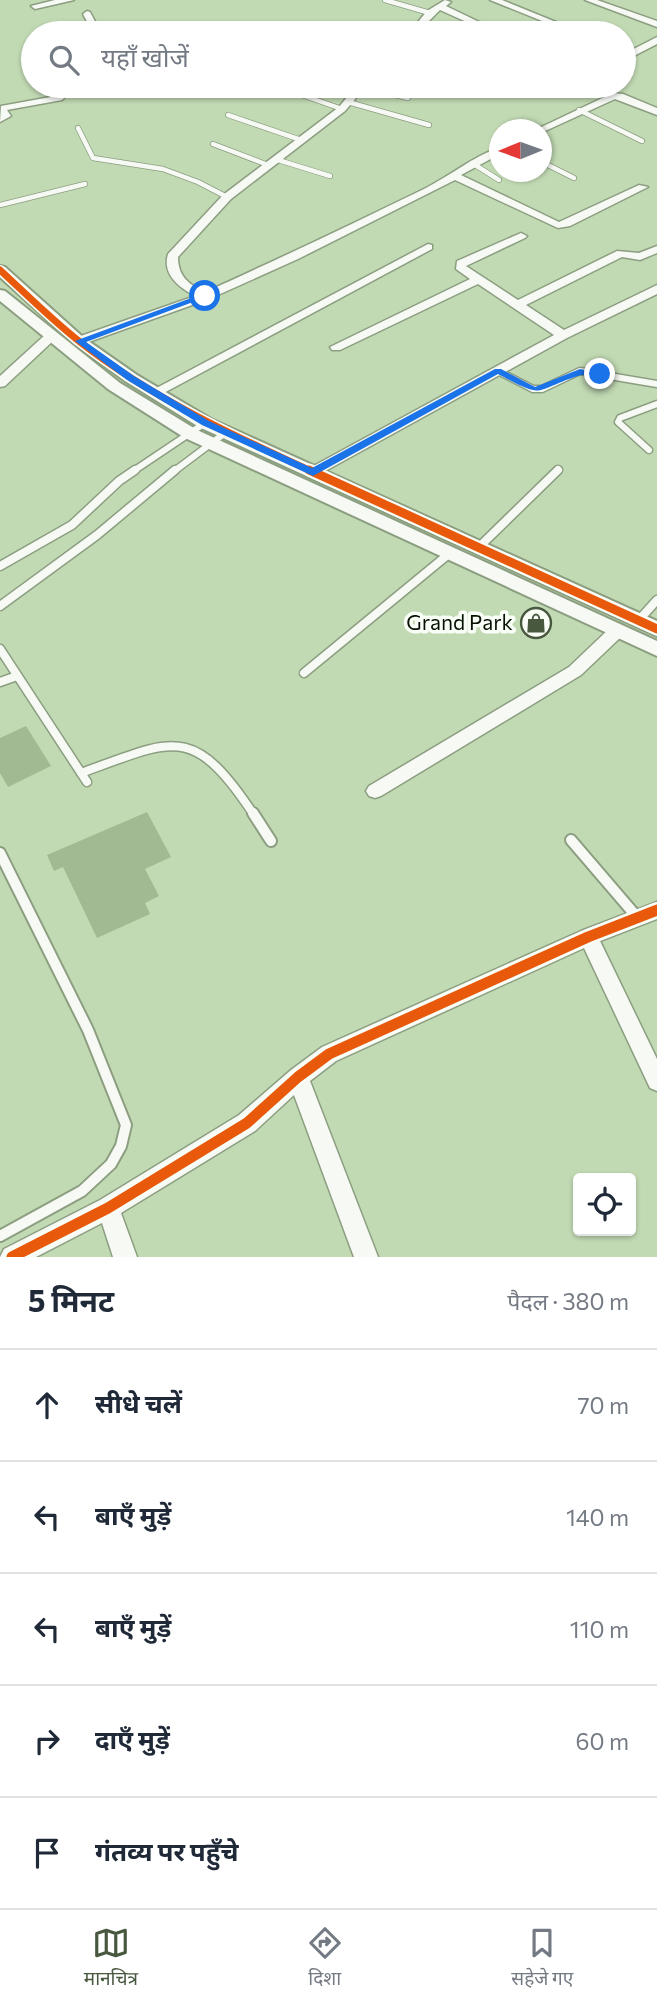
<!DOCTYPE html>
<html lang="hi">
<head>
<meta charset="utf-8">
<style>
	:root { --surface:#fff; --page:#f6f6f7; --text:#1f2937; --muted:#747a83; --line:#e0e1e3; --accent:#47583f }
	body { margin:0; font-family:Commissioner,"Noto Sans Devanagari",sans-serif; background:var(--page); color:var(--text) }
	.controls { position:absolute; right:21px; bottom:21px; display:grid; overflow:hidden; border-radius:7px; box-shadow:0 2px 5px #0004 }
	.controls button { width:63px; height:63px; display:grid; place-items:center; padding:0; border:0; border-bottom:2px solid var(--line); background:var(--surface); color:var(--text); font:35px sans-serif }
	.compass { position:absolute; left:489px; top:119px; width:63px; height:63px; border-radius:50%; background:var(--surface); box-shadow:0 2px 5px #0004; rotate:269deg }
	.stop { position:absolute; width:21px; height:21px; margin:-16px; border:5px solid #1a73e8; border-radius:50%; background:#fff }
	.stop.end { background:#1a73e8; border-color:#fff; box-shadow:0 2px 7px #0008 }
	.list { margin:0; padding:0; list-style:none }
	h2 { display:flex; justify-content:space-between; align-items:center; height:91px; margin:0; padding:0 28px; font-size:30px }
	h2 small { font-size:23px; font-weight:400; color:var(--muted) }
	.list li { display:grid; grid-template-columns:46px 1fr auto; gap:21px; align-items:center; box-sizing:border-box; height:112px; padding:0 28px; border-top:2px solid var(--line) }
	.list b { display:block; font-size:26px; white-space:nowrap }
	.list em { font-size:23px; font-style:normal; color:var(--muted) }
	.icon { flex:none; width:38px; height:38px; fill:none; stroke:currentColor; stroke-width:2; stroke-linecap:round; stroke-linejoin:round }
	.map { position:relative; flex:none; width:657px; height:1257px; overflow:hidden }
	.search { position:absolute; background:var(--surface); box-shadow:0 2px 5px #0004; left:21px; right:21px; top:21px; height:77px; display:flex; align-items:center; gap:18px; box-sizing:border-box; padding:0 24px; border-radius:38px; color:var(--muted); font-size:26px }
	.sheet { height:651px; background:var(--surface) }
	nav { display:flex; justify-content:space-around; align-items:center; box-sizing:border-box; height:98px; border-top:2px solid var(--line); background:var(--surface); font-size:19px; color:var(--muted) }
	nav a { display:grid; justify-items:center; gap:4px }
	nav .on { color:var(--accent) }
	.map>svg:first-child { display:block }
	.building { fill:#a2ba92 }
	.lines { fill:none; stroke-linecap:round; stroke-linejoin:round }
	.service-far3-casing { stroke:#8c9e80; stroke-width:6 }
	.service-far2-casing { stroke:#8c9e80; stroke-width:9 }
	.service-far1-casing { stroke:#8c9e80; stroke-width:11 }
	.service-casing { stroke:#8c9e80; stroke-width:14 }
	.minor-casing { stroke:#8c9e80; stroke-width:3 }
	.tertiary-casing { stroke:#8c9e80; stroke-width:4 }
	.service-far3 { stroke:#f6f9f4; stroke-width:4.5 }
	.service-far2 { stroke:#f6f9f4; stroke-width:6 }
	.service-far1 { stroke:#f6f9f4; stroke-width:8 }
	.service { stroke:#f6f9f4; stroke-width:10 }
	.minor { fill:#f6f9f4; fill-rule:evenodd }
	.tertiary { fill:#f6f9f4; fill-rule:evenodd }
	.cycleway-far2-casing { stroke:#f9fef7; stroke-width:10 }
	.cycleway-far1-casing { stroke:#f9fef7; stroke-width:13 }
	.cycleway-casing { stroke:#f9fef7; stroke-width:16 }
	.cycleway-far2 { stroke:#e8590c; stroke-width:7 }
	.cycleway-far1 { stroke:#e8590c; stroke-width:9 }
	.cycleway { stroke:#e8590c; stroke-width:11 }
	.route { fill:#1a73e8 }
	.labels { text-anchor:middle; stroke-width:7; stroke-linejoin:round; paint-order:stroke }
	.poi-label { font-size:21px; fill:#051200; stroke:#f9fef7; text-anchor:end }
</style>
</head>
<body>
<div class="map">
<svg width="657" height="1257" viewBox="0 0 657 1257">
	<rect width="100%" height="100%" fill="#c2dab4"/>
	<g class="building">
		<polygon points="26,726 51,766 8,787 0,773 0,738"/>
		<polygon points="147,812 171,857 145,869 159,896 145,903 150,914 97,938 63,867 54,871 47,855"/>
	</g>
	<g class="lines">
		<g class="service-far3-casing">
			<g id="service-far3">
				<polyline points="385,0 430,13"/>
				<polyline points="271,29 282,33"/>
				<polyline points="427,86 448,90"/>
				<polyline points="360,87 408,98"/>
				<polyline points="302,95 342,109"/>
				<polyline points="348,102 429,125"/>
				<polyline points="579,110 642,141"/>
				<polyline points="228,115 301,140"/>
				<polyline points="78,128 93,158 163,169 198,182 227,197"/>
				<polyline points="213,144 268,165"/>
				<polyline points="275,159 330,176"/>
				<polyline points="542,162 574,178"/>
				<polyline points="472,163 499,180"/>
				<polyline points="0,205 85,184"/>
			</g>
		</g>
		<g class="service-far2-casing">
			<g id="service-far2">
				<polyline points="498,371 533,389 542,389 580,371 657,384"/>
				<polyline points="649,450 618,422 620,418 657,404"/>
				<polyline points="132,472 205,423"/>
				<polyline points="173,472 225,433"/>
				<polyline points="556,472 558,470"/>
			</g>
		</g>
		<g class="service-far1-casing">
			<g id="service-far1">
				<polyline points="478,548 558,470"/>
				<polyline points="0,566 72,525 119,481 135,470"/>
				<polyline points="0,606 97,535 175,470"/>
				<polyline points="638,621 657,600"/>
				<polyline points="0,649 87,782"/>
				<polyline points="304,673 450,553"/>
				<polyline points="0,682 17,676"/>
				<path d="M 81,773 C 174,739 193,723 254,815"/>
			</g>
		</g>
		<g class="service-casing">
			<g id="service">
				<polyline points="253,813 271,841"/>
				<polyline points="571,840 637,917"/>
				<polyline points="0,853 88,1030 126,1125 121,1146 111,1164 82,1191 0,1236"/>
			</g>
		</g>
		<g class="minor-casing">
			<g id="minor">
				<polygon points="55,0 74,0 35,9 31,6"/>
				<polygon points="445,0 451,2 446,6 502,33 491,33 440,10 417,33 409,33 427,11"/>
				<polygon points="490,0 502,0 583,33 572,33"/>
				<polygon points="585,0 597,0 657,21 657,27"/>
				<polygon points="87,11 90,12 99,29 134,23 138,26 93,33 83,14"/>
				<polygon points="657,37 657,44 630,58 624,58 624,54"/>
				<polygon points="52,86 62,86 68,94 62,100 7,110 11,116 0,122 1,106 56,96 58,94"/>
				<path d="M 356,86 L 366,86 L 345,111 L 231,199 L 178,257 C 178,276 188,284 205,292 C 279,259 352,224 424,189 C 450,176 472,157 500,147 L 500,154 L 461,175 L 559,222 L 639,185 L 648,187 L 570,226 L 558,228 L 455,180 L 298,259 L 209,299 L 83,344 L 75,344 L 75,338 L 195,296 C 178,287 162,274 168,254 L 223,195 L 339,107 Z"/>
				<polygon points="613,93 623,94 657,108 657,115 615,99 543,132 535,130"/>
				<polygon points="521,233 527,236 525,238 466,266 518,300 617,251 639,253 657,246 657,253 640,260 622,257 526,305 564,330 657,285 657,294 567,338 318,475 308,475 306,472 308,469 554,335 478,284 340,350 332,350 330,347 470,279 456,269 457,261"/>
				<polygon points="428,244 432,245 432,249 160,395 155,396 149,392"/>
				<polygon points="50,333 54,334 54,340 5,386 0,387 0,376 46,334"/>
				<polygon points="617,625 625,631 623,635 581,675 381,796 375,798 369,796 366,791 369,786 569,667 611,627"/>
				<polygon points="657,902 657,919 600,941 657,1059 657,1091 650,1088 584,948 336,1061 310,1081 378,1257 354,1257 294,1095 255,1131 121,1213 137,1257 113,1257 102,1223 36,1257 0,1257 4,1249 100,1200 239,1115 291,1070 322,1047 581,931"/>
			</g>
		</g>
		<g class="tertiary-casing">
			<g id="tertiary">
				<polygon points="0,266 5,267 84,338 137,375 211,419 657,621 657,636 199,427 125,381 74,344 0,277"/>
				<polygon points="0,290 5,291 120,383 197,430 657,641 657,656 185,438 108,389 0,301"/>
			</g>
		</g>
		<use href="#service-far3" class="service-far3"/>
		<use href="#service-far2" class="service-far2"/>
		<use href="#service-far1" class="service-far1"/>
		<use href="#service" class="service"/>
		<use href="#minor" class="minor"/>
		<use href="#tertiary" class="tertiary"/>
		<g class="cycleway-far2-casing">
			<path id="cycleway-far2" d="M 0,270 C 26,294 52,320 80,342 C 152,398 230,434 313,472"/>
		</g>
		<g class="cycleway-far1-casing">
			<polyline id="cycleway-far1" points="309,470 657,629"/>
		</g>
		<g class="cycleway-casing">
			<polyline id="cycleway" points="12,1257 108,1208 247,1123 298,1077 329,1054 588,937 657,910"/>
		</g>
		<use href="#cycleway-far2" class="cycleway-far2"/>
		<use href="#cycleway-far1" class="cycleway-far1"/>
		<use href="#cycleway" class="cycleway"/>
	</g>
	<path class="route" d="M 202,294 L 209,296 L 86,342 L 134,376 L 209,421 L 312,468 L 495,369 L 501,369 L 535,387 L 580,369 L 604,374 C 596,379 587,373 578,376 C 531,391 547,400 498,374 L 313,476 L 202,425 L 127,380 L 75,341 Z"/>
	<defs>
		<g id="shop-ring" transform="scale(1.575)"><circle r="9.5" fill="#f9fef7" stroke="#47583f" stroke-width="1.5"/><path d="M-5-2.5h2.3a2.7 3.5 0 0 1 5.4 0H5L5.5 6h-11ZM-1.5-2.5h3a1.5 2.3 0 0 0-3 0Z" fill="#47583f"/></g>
	</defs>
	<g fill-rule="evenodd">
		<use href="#shop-ring" x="536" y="623"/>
	</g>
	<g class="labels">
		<g class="poi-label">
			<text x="513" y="630">Grand Park</text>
		</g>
	</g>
</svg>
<div class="controls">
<button><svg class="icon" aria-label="locate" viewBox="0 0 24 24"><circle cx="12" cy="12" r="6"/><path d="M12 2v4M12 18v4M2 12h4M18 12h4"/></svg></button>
</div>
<svg class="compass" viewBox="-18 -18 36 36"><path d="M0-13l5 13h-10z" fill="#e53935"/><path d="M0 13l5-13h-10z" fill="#747a83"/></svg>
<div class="stop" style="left:205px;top:296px"></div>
<div class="stop end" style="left:600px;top:374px"></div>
<div class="search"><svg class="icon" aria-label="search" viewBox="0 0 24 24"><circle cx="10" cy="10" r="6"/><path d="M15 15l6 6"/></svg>यहाँ खोजें</div>
</div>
<section class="sheet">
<h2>5 मिनट<small>पैदल · 380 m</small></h2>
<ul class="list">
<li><svg class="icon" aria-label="ahead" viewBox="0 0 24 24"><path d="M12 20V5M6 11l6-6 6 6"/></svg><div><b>सीधे चलें</b></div><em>70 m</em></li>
<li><svg class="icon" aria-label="left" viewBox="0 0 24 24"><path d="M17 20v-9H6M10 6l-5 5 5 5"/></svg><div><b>बाएँ मुड़ें</b></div><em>140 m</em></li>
<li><svg class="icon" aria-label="left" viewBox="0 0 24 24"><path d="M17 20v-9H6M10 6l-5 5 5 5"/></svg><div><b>बाएँ मुड़ें</b></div><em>110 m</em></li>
<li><svg class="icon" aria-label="right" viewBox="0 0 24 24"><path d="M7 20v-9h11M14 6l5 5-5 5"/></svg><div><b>दाएँ मुड़ें</b></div><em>60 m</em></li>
<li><svg class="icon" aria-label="arrive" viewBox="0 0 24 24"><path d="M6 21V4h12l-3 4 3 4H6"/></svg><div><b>गंतव्य पर पहुँचे</b></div></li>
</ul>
</section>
<nav>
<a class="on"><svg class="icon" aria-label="map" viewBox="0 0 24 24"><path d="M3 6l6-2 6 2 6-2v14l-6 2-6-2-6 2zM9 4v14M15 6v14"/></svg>मानचित्र</a>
<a><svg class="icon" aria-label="directions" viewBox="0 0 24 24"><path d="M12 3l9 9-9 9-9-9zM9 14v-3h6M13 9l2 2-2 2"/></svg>दिशा</a>
<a><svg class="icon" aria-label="saved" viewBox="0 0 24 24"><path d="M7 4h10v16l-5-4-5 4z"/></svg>सहेजे गए</a>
</nav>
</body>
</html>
